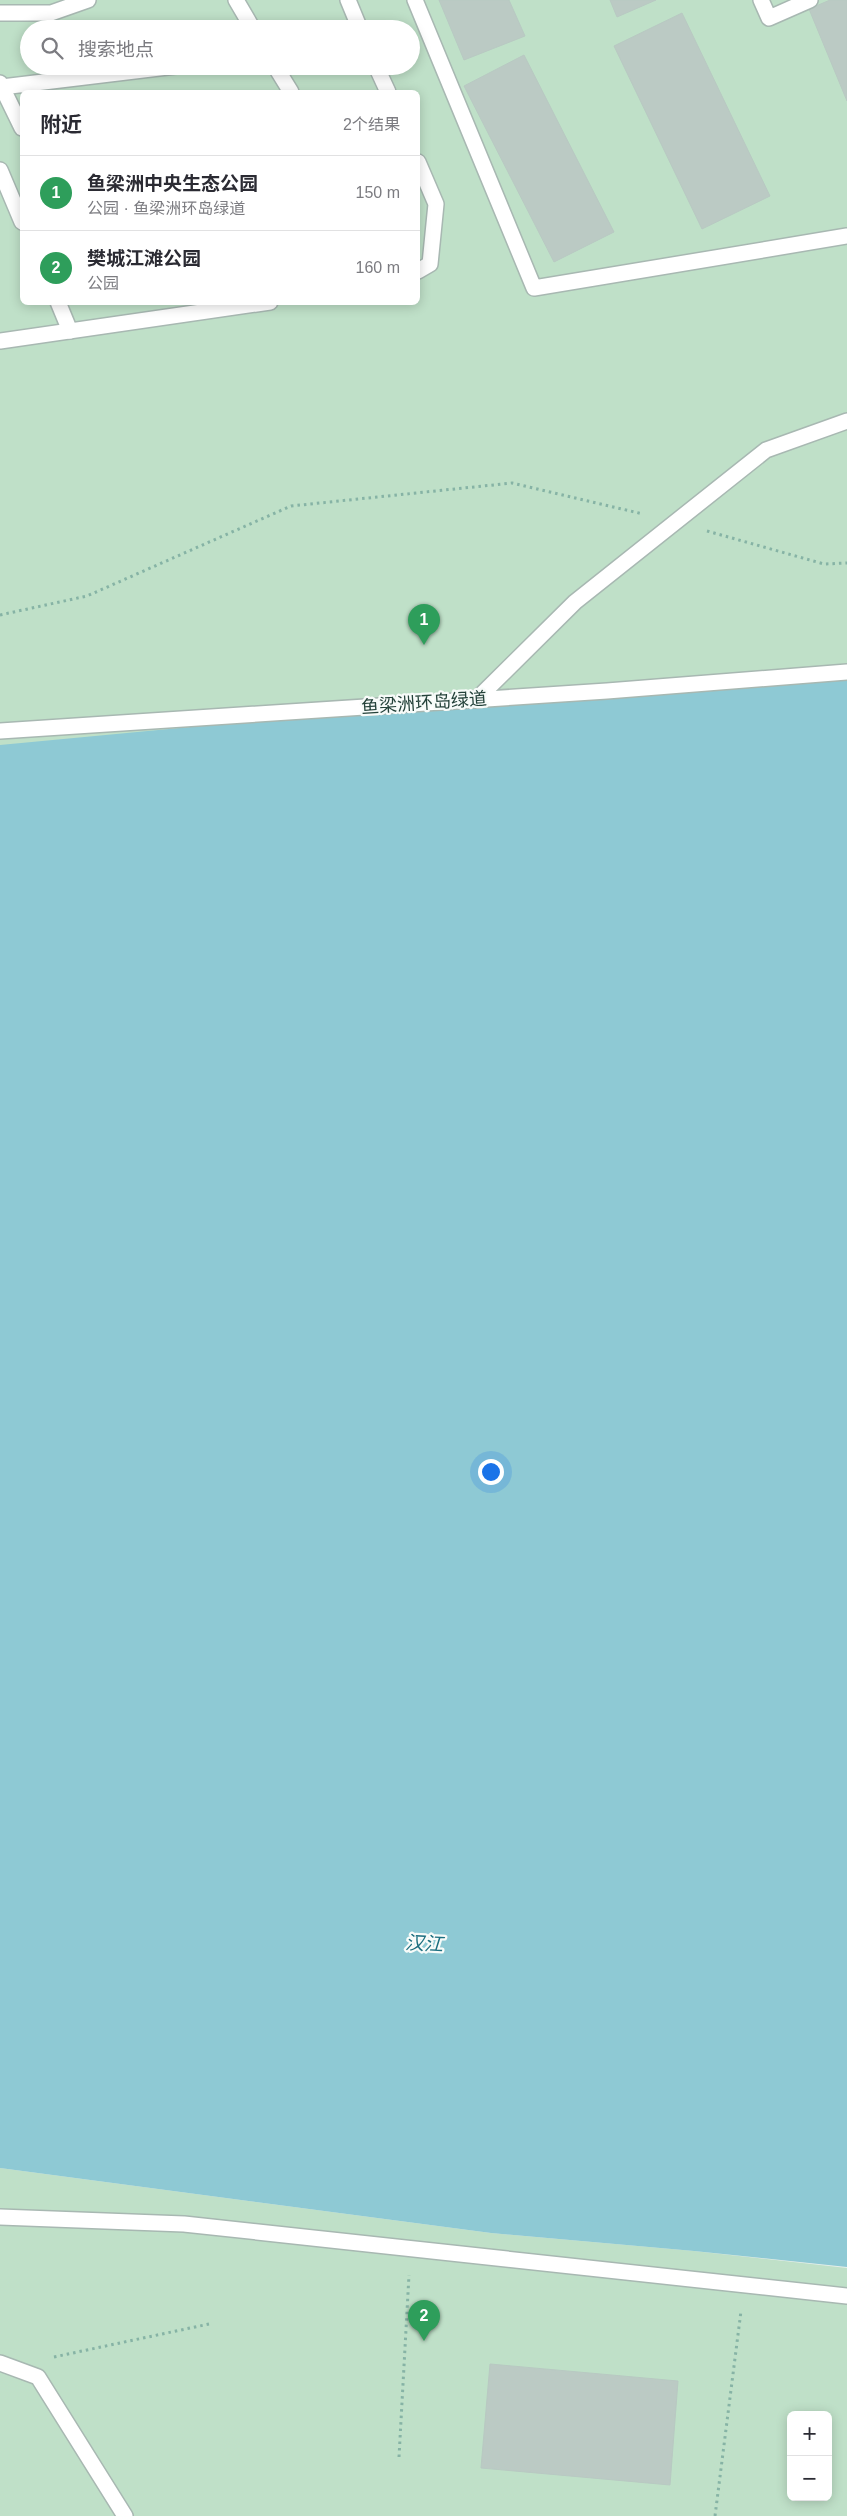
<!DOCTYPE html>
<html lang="zh">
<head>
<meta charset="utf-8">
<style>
	:root { --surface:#fff; --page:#f7f7f7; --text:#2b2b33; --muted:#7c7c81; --line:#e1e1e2; --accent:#855347 }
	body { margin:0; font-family:Arial,"Noto Sans SC",sans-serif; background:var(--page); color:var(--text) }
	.controls { position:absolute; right:15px; bottom:15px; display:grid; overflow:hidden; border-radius:8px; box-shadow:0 2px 12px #0003 }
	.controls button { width:45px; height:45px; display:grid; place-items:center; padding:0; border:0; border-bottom:1px solid var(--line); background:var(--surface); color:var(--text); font:25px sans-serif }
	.you { position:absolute; left:490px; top:1471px; width:18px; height:18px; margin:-12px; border:4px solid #fff; border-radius:50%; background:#1a73e8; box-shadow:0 0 0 8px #1a73e833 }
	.badge { display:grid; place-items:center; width:32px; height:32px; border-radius:50%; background:var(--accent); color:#fff; font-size:16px; font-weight:700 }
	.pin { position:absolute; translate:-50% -41px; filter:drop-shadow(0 1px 2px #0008) }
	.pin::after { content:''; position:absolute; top:26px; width:18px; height:15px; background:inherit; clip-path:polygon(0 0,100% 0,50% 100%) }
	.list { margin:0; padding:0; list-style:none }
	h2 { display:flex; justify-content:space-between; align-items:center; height:65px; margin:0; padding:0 20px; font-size:21px }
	h2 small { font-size:16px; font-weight:400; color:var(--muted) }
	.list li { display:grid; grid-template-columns:32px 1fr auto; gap:15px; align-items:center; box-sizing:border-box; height:75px; padding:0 20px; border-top:1px solid var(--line) }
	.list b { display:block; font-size:19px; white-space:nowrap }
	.list p { margin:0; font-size:16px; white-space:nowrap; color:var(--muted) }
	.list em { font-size:16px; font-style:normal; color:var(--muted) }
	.icon { flex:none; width:28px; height:28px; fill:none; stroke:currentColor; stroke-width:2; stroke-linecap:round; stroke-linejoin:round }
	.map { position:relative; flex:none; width:847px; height:2516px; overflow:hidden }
	.search { position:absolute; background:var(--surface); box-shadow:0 2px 12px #0003; left:20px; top:20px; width:400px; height:55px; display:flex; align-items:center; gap:12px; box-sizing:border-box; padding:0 18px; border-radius:28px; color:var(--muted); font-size:19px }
	.panel { position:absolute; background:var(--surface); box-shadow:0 2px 12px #0003; left:20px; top:90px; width:400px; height:215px; border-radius:8px }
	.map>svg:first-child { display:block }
	.green { fill:#bfe0c8; fill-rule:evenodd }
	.water { fill:#8ec9d4 }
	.building { fill:#bbcac4; stroke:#b8c9c2 }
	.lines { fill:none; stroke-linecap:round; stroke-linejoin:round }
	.lane-casing { stroke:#a8b8b2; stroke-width:18 }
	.street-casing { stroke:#a8b8b2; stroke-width:18 }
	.path { stroke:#86b3a5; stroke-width:3; stroke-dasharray:2.5 4; stroke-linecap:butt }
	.lane { stroke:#fff; stroke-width:15 }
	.street { stroke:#fff; stroke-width:15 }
	.labels { text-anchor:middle; stroke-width:4.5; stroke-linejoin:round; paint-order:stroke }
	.street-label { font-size:18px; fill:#24423a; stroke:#f7fbf9 }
	.water-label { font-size:19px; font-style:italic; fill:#1c6f80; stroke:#f7fbf9 }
</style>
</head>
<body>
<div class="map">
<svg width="847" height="2516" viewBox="0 0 847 2516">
	<rect width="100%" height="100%" fill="#e6efeb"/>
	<g class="green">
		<path d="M 0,0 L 847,0 L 847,1070 L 0,987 ZM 29,29 L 411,29 L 411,66 L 29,66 ZM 22,92 L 418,92 L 418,302 L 22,302 Z"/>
		<path d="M 0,2168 L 491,2233 L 694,2251 L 847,2268 L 847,2516 L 0,2516 ZM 791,2415 L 828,2415 L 828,2497 L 791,2497 Z"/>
	</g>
	<polygon class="water" points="847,672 847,2267 694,2251 491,2233 0,2168 0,745 476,700"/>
	<g class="building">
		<polygon points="439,0 509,0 525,36 464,60"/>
		<polygon points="610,0 656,0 617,17"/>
		<polygon points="830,0 847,0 847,101 809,9"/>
		<polygon points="682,13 770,196 702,229 614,46"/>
		<polygon points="524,55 614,232 554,262 464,86"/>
		<polygon points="490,2364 678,2381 670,2485 481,2468"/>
	</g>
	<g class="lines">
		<g class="lane-casing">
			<g id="lane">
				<polyline points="236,0 253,29"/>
				<polyline points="348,0 360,29"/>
				<polyline points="761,0 769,18 810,0"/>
				<polyline points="0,13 51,13 88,0"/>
				<polyline points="275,66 291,92"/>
				<polyline points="376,66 388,92"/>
				<polyline points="0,83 22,128"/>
				<polyline points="2,87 176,66"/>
				<polyline points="418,162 436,204 430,264 418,271"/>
				<polyline points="0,170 22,222"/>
				<polyline points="58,302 70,331"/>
				<polyline points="0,341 270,302"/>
			</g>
		</g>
		<g class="street-casing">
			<g id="street">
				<polyline points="415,0 534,288 847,236"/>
				<polyline points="476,700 575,602 766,450 847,421"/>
				<polyline points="0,731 607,691 847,672"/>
				<polyline points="0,2217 184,2224 847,2296"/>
				<polyline points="0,2363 38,2377 125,2516"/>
			</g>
		</g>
		<g class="path">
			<polyline points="707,531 824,564 847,563"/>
			<polyline points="0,615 87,596 291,506 512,483 643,514"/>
			<polyline points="54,2357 209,2324"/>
			<polyline points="399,2457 409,2275"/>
			<polyline points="715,2516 741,2311"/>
		</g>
		<use href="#lane" class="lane"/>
		<use href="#street" class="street"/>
	</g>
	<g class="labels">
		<g class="street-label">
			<text transform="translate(424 703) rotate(-4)" y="6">鱼梁洲环岛绿道</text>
		</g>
		<g class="water-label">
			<text transform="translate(424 1943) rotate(3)" y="7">汉江</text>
		</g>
	</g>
</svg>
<div class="controls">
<button>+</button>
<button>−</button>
</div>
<div class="you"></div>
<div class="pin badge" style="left:424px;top:645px;background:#2e9e5b">1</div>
<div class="pin badge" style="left:424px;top:2341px;background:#2e9e5b">2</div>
<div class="search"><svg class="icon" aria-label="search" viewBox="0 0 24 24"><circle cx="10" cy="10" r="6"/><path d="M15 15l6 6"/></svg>搜索地点</div>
<section class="panel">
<h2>附近<small>2个结果</small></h2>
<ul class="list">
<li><span class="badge" style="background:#2e9e5b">1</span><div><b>鱼梁洲中央生态公园</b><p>公园 · 鱼梁洲环岛绿道</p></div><em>150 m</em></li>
<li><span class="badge" style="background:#2e9e5b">2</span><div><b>樊城江滩公园</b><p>公园</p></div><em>160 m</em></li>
</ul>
</section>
</div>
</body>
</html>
